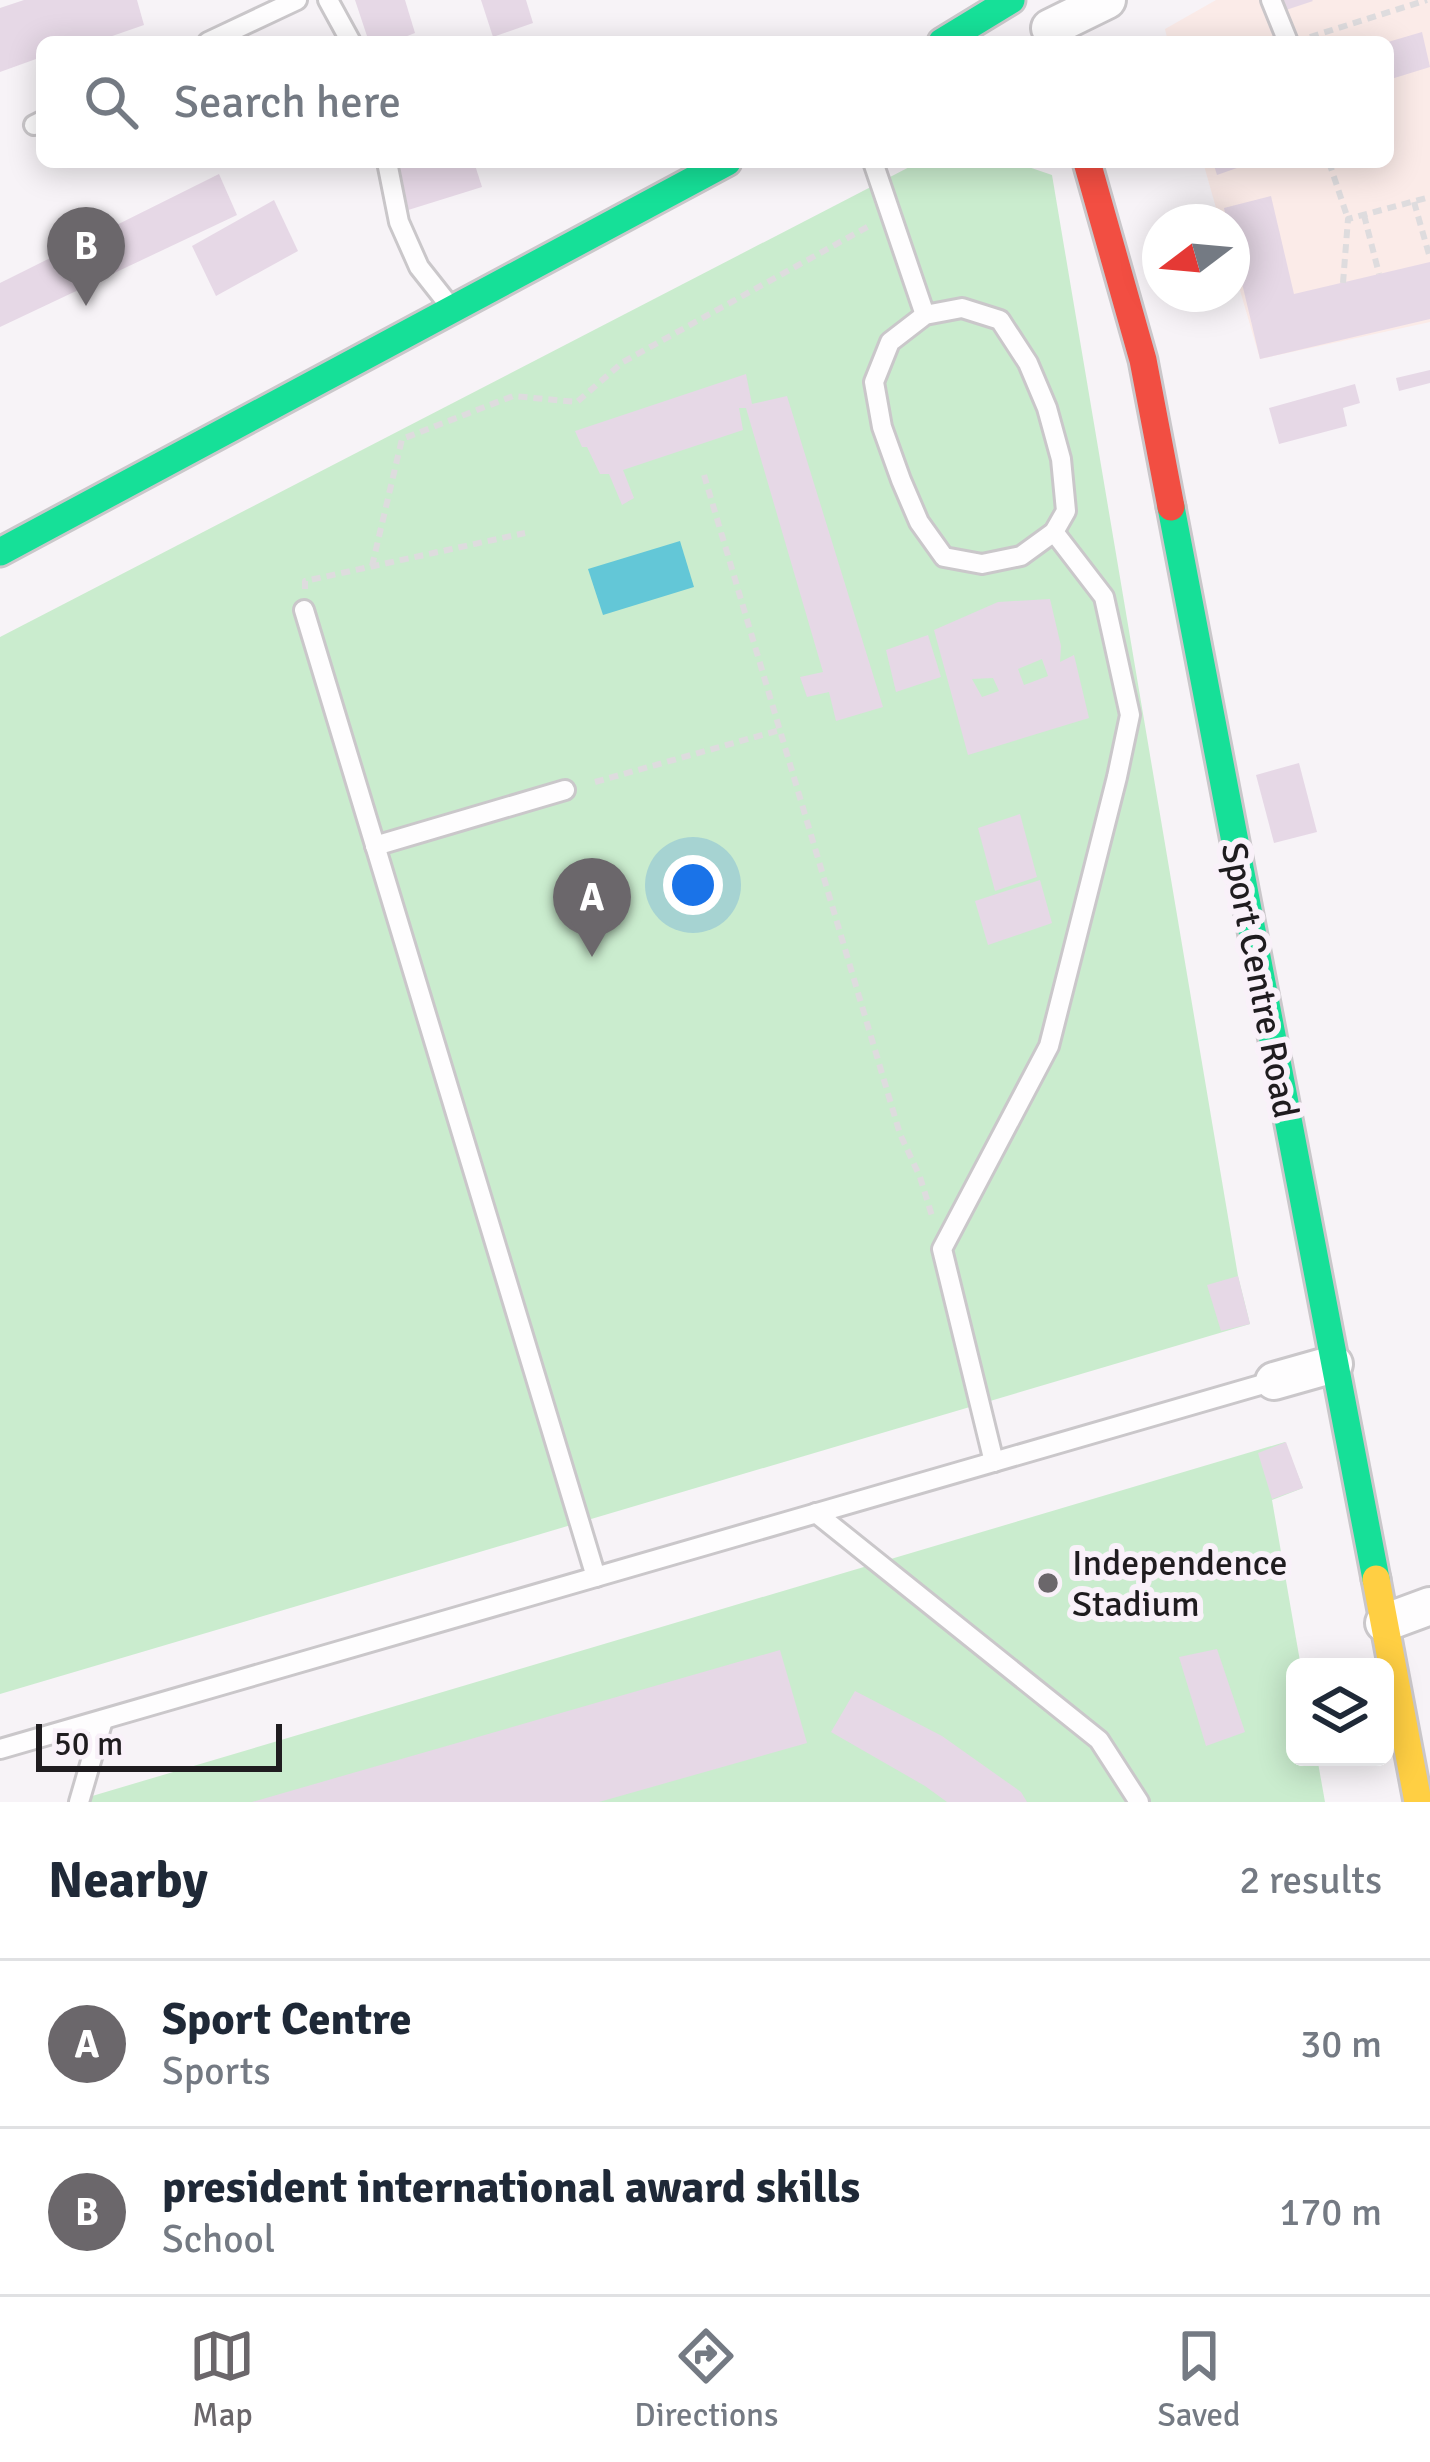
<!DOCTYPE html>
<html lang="en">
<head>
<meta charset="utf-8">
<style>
	:root { --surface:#fff; --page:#f6f6f7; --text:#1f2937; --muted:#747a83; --line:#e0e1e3; --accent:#6b676b }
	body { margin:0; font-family:Signika,sans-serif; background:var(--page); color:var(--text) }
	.controls { position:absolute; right:36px; bottom:36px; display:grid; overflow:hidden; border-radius:18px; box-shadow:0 6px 30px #0003 }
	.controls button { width:108px; height:108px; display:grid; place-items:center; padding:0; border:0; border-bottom:3px solid var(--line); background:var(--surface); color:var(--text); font:60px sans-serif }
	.compass { position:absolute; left:1142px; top:204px; width:108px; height:108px; border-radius:50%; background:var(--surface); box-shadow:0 6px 30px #0003; rotate:254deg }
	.scale { position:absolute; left:36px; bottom:30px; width:246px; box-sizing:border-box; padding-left:12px; border:6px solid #1f1c1f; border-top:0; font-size:33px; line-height:42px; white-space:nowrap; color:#1f1c1f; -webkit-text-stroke:9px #f9f1f9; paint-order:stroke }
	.you { position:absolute; left:693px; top:885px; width:42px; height:42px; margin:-30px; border:9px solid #fff; border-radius:50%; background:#1a73e8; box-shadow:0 0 0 18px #1a73e833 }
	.badge { display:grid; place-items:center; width:78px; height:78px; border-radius:50%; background:var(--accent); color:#fff; font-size:39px; font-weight:700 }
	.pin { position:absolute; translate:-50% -99px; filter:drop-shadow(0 3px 6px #0008) }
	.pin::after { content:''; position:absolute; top:63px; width:42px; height:36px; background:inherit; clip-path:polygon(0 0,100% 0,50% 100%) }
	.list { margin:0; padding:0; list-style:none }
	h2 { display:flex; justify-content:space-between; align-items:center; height:156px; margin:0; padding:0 48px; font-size:51px }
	h2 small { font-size:39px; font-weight:400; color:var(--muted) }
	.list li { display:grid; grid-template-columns:78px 1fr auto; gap:36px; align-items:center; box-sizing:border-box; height:168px; padding:0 48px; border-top:3px solid var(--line) }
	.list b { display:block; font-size:45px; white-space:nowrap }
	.list p { margin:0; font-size:39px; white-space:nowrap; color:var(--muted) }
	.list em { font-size:39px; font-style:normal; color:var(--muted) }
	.icon { flex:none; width:66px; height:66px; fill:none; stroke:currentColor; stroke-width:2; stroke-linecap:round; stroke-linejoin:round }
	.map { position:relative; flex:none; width:1430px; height:1802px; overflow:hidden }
	.search { position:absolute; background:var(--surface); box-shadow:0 6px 30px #0003; left:36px; right:36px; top:36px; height:132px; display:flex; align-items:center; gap:30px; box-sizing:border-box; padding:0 42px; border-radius:18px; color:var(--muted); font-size:45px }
	.sheet { height:492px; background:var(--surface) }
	nav { display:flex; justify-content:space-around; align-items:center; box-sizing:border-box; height:168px; border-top:3px solid var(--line); background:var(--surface); font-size:33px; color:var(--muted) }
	nav a { display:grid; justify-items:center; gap:6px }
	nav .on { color:var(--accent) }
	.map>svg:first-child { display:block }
	.education { fill:#fbebe8 }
	.green { fill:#caecce }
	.water { fill:#63c7d7 }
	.building { fill:#e6d8e6; fill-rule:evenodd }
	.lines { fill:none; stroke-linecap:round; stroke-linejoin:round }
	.lane-casing { stroke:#cac7ca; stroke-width:24 }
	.street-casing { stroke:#cac7ca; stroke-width:42 }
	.fast-casing { stroke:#cac7ca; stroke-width:33 }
	.slow-casing { stroke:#cac7ca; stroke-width:33 }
	.jam-casing { stroke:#cac7ca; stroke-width:33 }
	.path { stroke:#dedcde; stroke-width:6; stroke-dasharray:9 6; stroke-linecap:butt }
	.lane { stroke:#fefdfe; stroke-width:18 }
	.street { stroke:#fefdfe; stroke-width:36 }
	.fast { stroke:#16e098; stroke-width:27 }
	.slow { stroke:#ffcf43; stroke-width:27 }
	.jam { stroke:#f24e42; stroke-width:27 }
	.poi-dot { fill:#6b676b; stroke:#f9f1f9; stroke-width:4.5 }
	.labels { text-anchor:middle; stroke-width:12; stroke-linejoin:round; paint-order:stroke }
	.street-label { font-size:36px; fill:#1f1c1f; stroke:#f9f1f9 }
	.poi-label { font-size:36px; fill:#1f1c1f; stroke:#f9f1f9; text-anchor:start }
</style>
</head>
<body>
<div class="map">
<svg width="1430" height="1802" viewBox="0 0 1430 1802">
	<rect width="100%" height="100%" fill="#f7f3f7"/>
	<polygon class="education" points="1216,0 1430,0 1430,322 1260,359 1232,263 1232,222 1220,222 1203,162 1388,162 1388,42 1168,42 1165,29"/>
	<g class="green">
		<polygon points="919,162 1014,162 1052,175 1238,1276 1250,1324 0,1694 0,637"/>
		<polygon points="1285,1442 1303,1488 1272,1500 1301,1667 1295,1667 1295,1757 1317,1757 1325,1802 72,1802"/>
	</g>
	<polygon class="water" points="680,541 694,587 603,615 588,569"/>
	<g class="building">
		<polygon points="24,0 137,0 144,25 95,42 42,42 42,73 36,59 0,72 0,8"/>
		<polygon points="355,0 405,0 415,33 392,42 369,42"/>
		<polygon points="481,0 526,0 533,23 493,37"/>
		<polygon points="1279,0 1312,0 1313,1 1283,11"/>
		<polygon points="1422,32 1430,67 1388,80 1388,42"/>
		<polygon points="410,162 474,162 482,187 405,211 391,168"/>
		<polygon points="1213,162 1251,162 1251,163 1217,175"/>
		<polygon points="219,174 237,215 0,327 0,283"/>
		<polygon points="1271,196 1294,294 1430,262 1430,319 1260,359 1232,241 1232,222 1227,222 1224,208"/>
		<polygon points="274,200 298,251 216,296 192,246"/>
		<polygon points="1430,370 1430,383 1399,391 1396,378"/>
		<polygon points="746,374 752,404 787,396 883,707 836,721 829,692 807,697 800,677 823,672 746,408 739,408 743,430 623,470 634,498 622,505 609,474 600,474 587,447 582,447 575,431"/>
		<polygon points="1355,384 1360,403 1343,408 1347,426 1279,444 1269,408"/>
		<path d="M 1050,599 L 1061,646 L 1060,662 L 1074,655 L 1089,718 L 968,755 L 934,630 L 998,602 ZM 1042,659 L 1048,676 L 1024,685 L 1018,669 ZM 993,678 L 999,691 L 982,697 L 972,679 Z"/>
		<polygon points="928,635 941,677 896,692 886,650"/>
		<polygon points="1299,763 1317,832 1274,843 1256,775"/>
		<polygon points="1020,814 1037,877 995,891 978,828"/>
		<polygon points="1040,880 1052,923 988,945 975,901"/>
		<polygon points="1238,1276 1250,1324 1221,1331 1207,1285"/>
		<polygon points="1286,1442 1303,1488 1272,1499 1258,1453"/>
		<polygon points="1217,1649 1245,1732 1206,1746 1179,1657"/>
		<polygon points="780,1650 807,1743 599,1802 252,1802"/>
		<polygon points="855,1691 942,1736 1021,1792 1027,1802 947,1802 925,1786 831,1732"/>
	</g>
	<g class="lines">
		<g class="lane-casing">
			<g id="lane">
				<polyline points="328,0 351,42"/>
				<polyline points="1271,0 1288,42"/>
				<polyline points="208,42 297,0"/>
				<polyline points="34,125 42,121"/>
				<polyline points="387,162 399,222 419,267 449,305"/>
				<polyline points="873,162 925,315"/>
				<polygon points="962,308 1000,320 1028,363 1047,408 1061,459 1066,511 1054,532 1021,556 982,564 944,557 919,522 901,480 882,427 874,382 890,342 925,315"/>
				<polyline points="304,610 596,1577"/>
				<polyline points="375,846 565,790"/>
				<polyline points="994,1462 942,1249 1049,1046 1117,777 1130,715 1104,597 1054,532"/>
				<polyline points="816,1513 1099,1740 1139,1802"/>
				<polyline points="0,1749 1274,1381"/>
				<polyline points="79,1802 103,1720"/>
			</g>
		</g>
		<g class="street-casing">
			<g id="street">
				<polyline points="1050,28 1107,0"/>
				<polyline points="1274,1381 1334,1364"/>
				<polyline points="1384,1623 1430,1606"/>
			</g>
		</g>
		<g class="fast-casing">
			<g id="fast">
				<polyline points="942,42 1011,0"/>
				<polyline points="1171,507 1376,1579"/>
				<polyline points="0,552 727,162"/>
			</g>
		</g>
		<g class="slow-casing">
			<polyline id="slow" points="1376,1579 1418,1802"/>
		</g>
		<g class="jam-casing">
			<polyline id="jam" points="1087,162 1143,360 1171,507"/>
		</g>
		<g class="path">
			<polyline points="1310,37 1427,0"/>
			<polyline points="1329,162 1348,219"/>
			<polyline points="1414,202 1430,258"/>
			<polyline points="1364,215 1379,274"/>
			<polyline points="1343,283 1348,219 1430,197"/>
			<polyline points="704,475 900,1134 920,1177 932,1216"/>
			<polyline points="372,566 402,439 513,396 577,402 623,362 869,226"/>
			<polyline points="305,589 305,581 525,533"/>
			<polyline points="595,782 780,730"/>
		</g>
		<use href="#lane" class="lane"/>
		<use href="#street" class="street"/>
		<use href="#fast" class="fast"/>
		<use href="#slow" class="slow"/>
		<use href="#jam" class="jam"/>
	</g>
	<circle class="poi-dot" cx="1048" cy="1583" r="12"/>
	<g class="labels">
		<g class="street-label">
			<text transform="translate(1261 980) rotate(79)" y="13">Sport Centre Road</text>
		</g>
		<g class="poi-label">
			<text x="1072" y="1575">Independence<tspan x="1072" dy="41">Stadium</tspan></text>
		</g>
	</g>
</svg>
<div class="controls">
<button><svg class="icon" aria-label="layers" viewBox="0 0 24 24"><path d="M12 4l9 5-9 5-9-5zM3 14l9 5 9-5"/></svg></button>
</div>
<svg class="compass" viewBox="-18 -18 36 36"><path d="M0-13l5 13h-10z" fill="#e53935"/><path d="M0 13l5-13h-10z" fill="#747a83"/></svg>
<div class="scale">50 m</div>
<div class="you"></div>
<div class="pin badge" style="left:592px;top:957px">A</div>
<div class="pin badge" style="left:86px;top:306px">B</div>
<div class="search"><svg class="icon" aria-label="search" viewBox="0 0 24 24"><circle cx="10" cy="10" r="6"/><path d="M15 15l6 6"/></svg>Search here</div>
</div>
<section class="sheet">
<h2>Nearby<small>2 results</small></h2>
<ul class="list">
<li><span class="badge">A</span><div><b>Sport Centre</b><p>Sports</p></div><em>30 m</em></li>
<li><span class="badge">B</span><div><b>president international award skills</b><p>School</p></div><em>170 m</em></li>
</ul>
</section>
<nav>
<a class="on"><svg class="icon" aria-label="map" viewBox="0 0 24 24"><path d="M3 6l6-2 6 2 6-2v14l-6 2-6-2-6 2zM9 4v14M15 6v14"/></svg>Map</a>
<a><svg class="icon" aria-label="directions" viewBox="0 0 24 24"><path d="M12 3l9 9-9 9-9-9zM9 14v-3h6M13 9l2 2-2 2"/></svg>Directions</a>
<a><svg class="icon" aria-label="saved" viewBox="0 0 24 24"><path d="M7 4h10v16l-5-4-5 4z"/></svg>Saved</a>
</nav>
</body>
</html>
